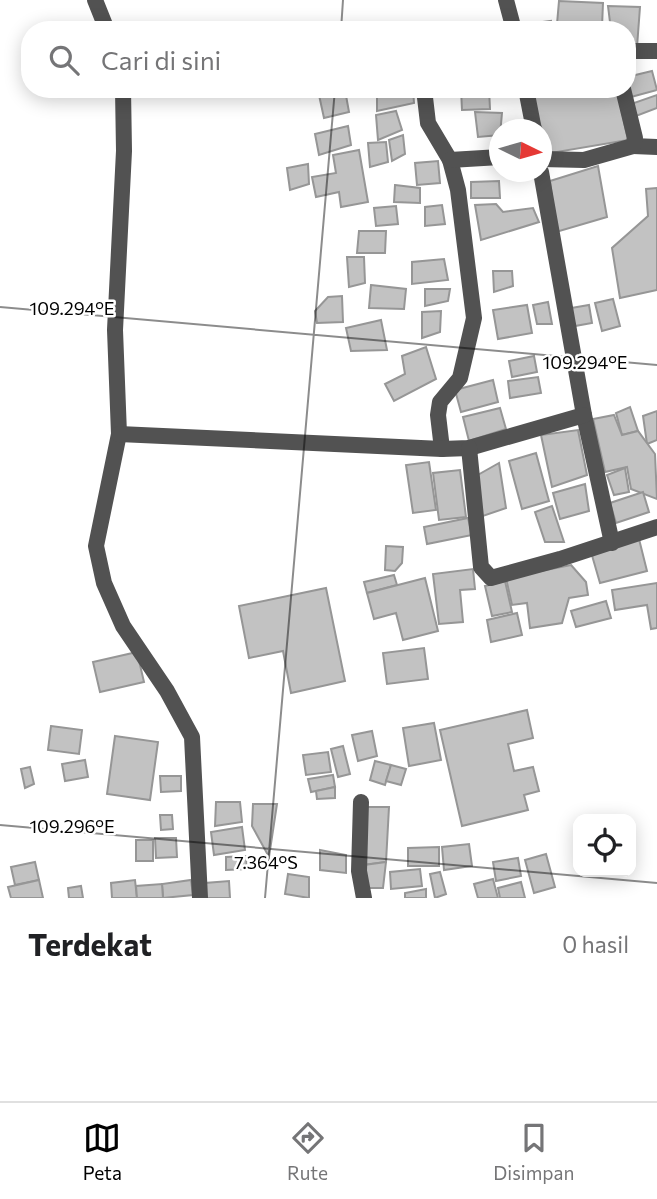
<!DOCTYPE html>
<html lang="id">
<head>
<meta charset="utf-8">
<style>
	:root { --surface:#fff; --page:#f6f6f6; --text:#202124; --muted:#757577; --line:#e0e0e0; --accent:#000 }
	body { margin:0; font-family:Commissioner,sans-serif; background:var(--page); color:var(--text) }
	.controls { position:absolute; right:21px; bottom:21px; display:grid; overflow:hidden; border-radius:14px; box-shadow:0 4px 18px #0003 }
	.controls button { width:63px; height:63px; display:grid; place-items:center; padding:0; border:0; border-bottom:2px solid var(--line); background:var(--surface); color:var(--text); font:35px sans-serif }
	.compass { position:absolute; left:489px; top:119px; width:63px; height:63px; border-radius:50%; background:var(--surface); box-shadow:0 4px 18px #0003; rotate:95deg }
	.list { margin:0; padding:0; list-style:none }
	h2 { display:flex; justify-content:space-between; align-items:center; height:91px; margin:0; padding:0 28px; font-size:30px }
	h2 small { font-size:23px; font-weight:400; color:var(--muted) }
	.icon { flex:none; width:38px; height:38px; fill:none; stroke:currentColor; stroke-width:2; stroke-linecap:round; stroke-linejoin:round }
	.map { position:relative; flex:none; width:657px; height:898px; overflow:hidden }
	.search { position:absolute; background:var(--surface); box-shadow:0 4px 18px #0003; left:21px; right:21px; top:21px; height:77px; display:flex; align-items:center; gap:18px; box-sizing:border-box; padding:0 24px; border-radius:28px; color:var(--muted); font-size:26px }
	.sheet { height:203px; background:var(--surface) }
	nav { display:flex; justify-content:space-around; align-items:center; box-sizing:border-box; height:98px; border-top:2px solid var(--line); background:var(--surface); font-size:19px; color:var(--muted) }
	nav a { display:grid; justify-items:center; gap:4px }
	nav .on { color:var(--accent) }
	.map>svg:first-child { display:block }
	.building { fill:#c2c2c2; stroke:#969696; stroke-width:2 }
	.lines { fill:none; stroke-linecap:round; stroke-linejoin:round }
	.minor { stroke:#525252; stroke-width:16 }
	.ticks { fill:none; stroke:#000; stroke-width:2; stroke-opacity:0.45 }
	.ticks-label { font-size:18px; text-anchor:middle; fill:#000; stroke:#fff; stroke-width:5; stroke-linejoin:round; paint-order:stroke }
</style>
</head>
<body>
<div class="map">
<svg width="657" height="898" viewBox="0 0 657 898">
	<rect width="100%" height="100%" fill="#fff"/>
	<g class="building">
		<polygon points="559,1 603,3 602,27 557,24"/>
		<polygon points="608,6 640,7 637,47 627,47 627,30 611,30"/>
		<polygon points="551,21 552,30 521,30 521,25"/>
		<polygon points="652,71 657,90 631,97 627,77"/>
		<polygon points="377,89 413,89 414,103 377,111"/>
		<polygon points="461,89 489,89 490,109 462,110"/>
		<polygon points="533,89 617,89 628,140 551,153 533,106"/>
		<polygon points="345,90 349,112 324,118 319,95"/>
		<polygon points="657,95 657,108 636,116 631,104"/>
		<polygon points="396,111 402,130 378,140 376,115"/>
		<polygon points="475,112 502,113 500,135 478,137"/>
		<polygon points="348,126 351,145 319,155 315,134"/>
		<polygon points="403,135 405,154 392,161 389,140"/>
		<polygon points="386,142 388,162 370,167 368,143"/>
		<polygon points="359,150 368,202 341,207 339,192 316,197 312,177 336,173 333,155"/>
		<polygon points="438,161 440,183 417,185 415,163"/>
		<polygon points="308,164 309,184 290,190 287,168"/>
		<polygon points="598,166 607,217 556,232 550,181"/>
		<polygon points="499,181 500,198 471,198 471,182"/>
		<polygon points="395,185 420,188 420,203 394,202"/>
		<polygon points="657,188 657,290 620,298 612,248 648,216 646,189"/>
		<polygon points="496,204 503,212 533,208 539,222 481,240 475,205"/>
		<polygon points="442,205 445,224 425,226 425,207"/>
		<polygon points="396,206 398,224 376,226 374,208"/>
		<polygon points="359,231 386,231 385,253 357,253"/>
		<polygon points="347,257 364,257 365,283 349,287"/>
		<polygon points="444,259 448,280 412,284 412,262"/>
		<polygon points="493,271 512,271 513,286 494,292"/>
		<polygon points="371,285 406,289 404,309 369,308"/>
		<polygon points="425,289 450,289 448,301 425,306"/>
		<polygon points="342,296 343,322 317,323 315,311 328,297"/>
		<polygon points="613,299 620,326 602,331 595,303"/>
		<polygon points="548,302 552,324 537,324 533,305"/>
		<polygon points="527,305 532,333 498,339 493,310"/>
		<polygon points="589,305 592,323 575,326 571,308"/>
		<polygon points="441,311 440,332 422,338 422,312"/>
		<polygon points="381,320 387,350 351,351 346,328"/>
		<polygon points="426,347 436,379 394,401 385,384 405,374 402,356"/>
		<polygon points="534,356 537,372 512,377 509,361"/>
		<polygon points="538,377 541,393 510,398 508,381"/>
		<polygon points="493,380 498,402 461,412 455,390"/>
		<polygon points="630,407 638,431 622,435 616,413"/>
		<polygon points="500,408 506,429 469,441 463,417"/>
		<polygon points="657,411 657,440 647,444 643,416"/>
		<polygon points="614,415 622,435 638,431 655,454 657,499 631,489 627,467 605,472 593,419"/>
		<polygon points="578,430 587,475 552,487 541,435"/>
		<polygon points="536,453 549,501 522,509 509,461"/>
		<polygon points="429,462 436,510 413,513 406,465"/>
		<polygon points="499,463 506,508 480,517 476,476"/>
		<polygon points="625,468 629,492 614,495 607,475"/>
		<polygon points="460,470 466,517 439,520 433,473"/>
		<polygon points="585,484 589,511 560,519 553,493"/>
		<polygon points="643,492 649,512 616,523 610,503"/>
		<polygon points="552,506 564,542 545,542 535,512"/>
		<polygon points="468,518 472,535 427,544 424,527"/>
		<polygon points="639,539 647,571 600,583 591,552"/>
		<polygon points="386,546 403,547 402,563 395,571 385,570"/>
		<polygon points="571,565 586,582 588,595 569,598 562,623 530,628 527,603 512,605 506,578"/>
		<polygon points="473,569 475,589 460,590 463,622 439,624 433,574"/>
		<polygon points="394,575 397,585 367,593 364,582"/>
		<polygon points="425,578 438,631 403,640 396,613 374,619 367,593"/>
		<polygon points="505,581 512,612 492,616 485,586"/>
		<polygon points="657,583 657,628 651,629 647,605 615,610 612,590"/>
		<polygon points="326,588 345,681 291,693 283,651 249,658 239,606"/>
		<polygon points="606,601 611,618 576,627 571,611"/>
		<polygon points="517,613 522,635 491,642 487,620"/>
		<polygon points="424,648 428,679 387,684 383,653"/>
		<polygon points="137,652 144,682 100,692 93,662"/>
		<polygon points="527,710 533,738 508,744 514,771 533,767 539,791 524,795 528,810 462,826 440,730"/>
		<polygon points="434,723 441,760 409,766 403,728"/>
		<polygon points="51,726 82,730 79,754 48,750"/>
		<polygon points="372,731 377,756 358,761 352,735"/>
		<polygon points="115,736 158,742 150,800 107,794"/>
		<polygon points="343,746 350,774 338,777 331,749"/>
		<polygon points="328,752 331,772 306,775 303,755"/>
		<polygon points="85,760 88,777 65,781 62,764"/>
		<polygon points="375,761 391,765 385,785 370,780"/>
		<polygon points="391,765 406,769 401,785 386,781"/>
		<polygon points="30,767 34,784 25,788 21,769"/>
		<polygon points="333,775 335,787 311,792 308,779"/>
		<polygon points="160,776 181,776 181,791 161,792"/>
		<polygon points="335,787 335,798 317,799 316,791"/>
		<polygon points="216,802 240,802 242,822 215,826"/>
		<polygon points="253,804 277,804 269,857 252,826"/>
		<polygon points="367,807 389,807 386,862 364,865"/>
		<polygon points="160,815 172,815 173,829 161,830"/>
		<polygon points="242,827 245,850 214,855 211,832"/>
		<polygon points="155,838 176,838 177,857 156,858"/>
		<rect x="136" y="840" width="17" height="21"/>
		<polygon points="469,844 472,866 444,870 442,847"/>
		<polygon points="439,847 439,866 408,866 408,848"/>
		<polygon points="320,850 346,855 346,873 320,870"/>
		<polygon points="546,854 555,887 534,893 525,860"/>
		<polygon points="246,856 247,869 226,870 226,857"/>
		<polygon points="518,858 521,876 496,881 493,862"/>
		<polygon points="35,862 39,880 15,885 11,867"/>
		<polygon points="386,862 383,888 362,888 364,865"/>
		<polygon points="420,869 422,886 391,889 390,872"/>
		<polygon points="440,872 446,894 435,898 430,874"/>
		<polygon points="288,874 309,877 309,898 285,894"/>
		<polygon points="493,879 498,898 478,898 474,884"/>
		<polygon points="39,880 43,898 11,898 8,887"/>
		<polygon points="135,880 137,898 112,898 111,883"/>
		<polygon points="191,880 193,895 163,898 162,884"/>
		<polygon points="229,881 230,898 205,898 205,883"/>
		<polygon points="521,882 525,898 500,898 498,888"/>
		<polygon points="162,884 163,898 137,898 136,886"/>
		<polygon points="81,886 83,898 69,898 68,888"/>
		<polygon points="426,889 426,898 405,898 405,893"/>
	</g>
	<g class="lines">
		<g class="minor">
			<polyline points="95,0 107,30"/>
			<polyline points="506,0 514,30"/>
			<polyline points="627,51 657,51"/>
			<polyline points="123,89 124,151 115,330 119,434 96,546 104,583 123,626 167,691 192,737 200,898"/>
			<polyline points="424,89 428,123 450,160 458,190 474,318 460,378 440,402 438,415 442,449"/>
			<polyline points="526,89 534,130"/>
			<polyline points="633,146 657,147"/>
			<polyline points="542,159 584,160 633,146 635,138 623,89"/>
			<polyline points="450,160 500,157"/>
			<polyline points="541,172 584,415 612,543"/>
			<polyline points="119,434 442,449 469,448 584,415"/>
			<polyline points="469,448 481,567 491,578 560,559 657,527"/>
			<polyline points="361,802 359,871 364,898"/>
		</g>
	</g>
	<path class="ticks" d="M 341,30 L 343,0M 0,307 L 657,365M 0,825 L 657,883M 265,898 L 335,89"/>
	<g class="ticks-label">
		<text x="72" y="315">109.294°E</text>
		<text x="585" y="369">109.294°E</text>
		<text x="72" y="833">109.296°E</text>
		<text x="266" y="869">7.364°S</text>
	</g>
</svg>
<div class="controls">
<button><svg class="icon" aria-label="locate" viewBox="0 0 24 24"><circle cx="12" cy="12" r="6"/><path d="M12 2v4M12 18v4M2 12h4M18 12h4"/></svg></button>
</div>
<svg class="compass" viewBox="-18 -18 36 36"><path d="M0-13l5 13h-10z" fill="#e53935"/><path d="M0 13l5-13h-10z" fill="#757577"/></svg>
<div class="search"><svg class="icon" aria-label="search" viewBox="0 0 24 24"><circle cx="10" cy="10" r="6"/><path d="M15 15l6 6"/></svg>Cari di sini</div>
</div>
<section class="sheet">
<h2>Terdekat<small>0 hasil</small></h2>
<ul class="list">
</ul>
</section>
<nav>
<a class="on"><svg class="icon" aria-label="map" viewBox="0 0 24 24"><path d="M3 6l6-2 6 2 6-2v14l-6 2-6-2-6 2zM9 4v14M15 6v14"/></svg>Peta</a>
<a><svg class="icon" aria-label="directions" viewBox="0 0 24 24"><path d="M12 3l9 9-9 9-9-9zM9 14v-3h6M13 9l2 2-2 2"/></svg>Rute</a>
<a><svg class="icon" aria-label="saved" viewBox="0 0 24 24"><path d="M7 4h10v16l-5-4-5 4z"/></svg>Disimpan</a>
</nav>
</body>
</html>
